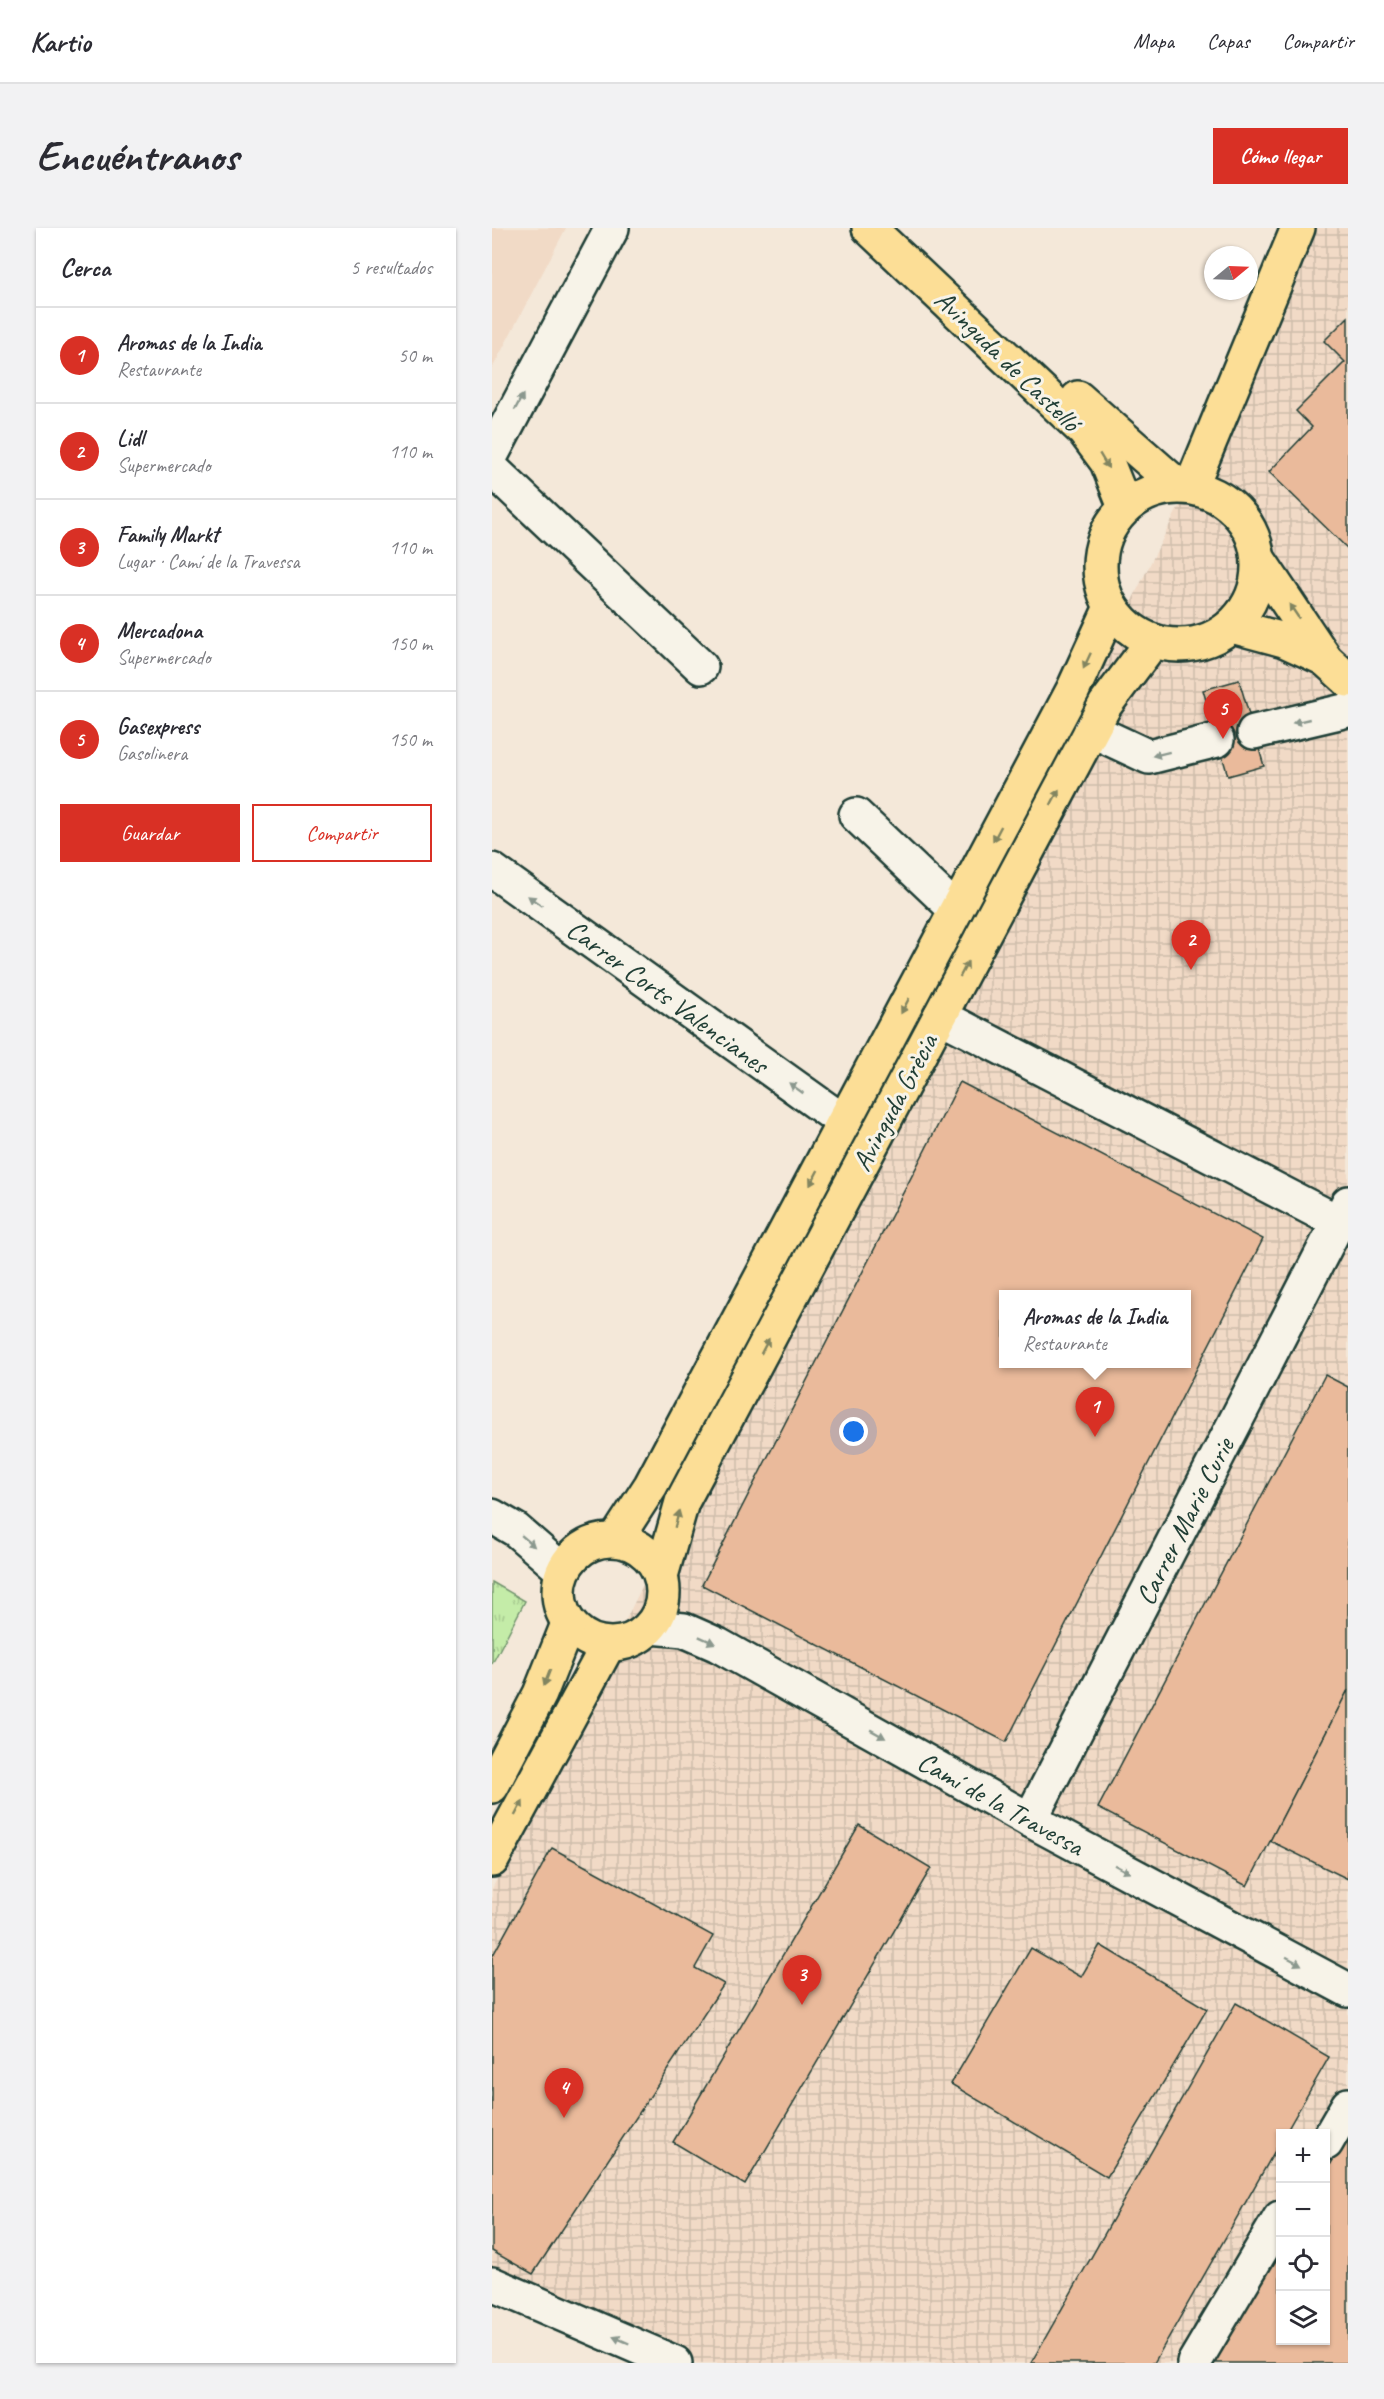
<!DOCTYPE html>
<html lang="es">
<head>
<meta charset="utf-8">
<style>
	:root { --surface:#fff; --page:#f2f2f3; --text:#2b2b33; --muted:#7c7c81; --line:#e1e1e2; --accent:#d93025 }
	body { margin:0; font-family:Caveat,sans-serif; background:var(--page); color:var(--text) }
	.controls { position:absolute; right:18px; bottom:18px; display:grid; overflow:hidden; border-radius:0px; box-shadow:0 2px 4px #0004 }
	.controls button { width:54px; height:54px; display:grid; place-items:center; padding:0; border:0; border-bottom:2px solid var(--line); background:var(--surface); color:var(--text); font:30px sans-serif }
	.compass { position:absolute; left:712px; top:18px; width:54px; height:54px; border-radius:50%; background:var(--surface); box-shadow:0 2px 4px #0004; rotate:71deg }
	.you { position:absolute; left:362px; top:1204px; width:21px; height:21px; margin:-15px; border:4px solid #fff; border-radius:50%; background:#1a73e8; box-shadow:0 0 0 9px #1a73e833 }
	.badge { display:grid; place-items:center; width:39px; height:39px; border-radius:50%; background:var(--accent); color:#fff; font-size:20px; font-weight:700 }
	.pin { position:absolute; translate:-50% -50px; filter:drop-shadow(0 2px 3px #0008) }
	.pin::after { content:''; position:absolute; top:32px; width:21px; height:18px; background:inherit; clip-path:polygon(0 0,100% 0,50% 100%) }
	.popup { position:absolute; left:507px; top:1062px; width:192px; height:78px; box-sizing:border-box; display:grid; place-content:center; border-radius:0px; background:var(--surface); filter:drop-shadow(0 2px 4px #0005); font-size:20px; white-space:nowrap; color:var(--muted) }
	.popup b { font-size:22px; color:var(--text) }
	.popup::after { content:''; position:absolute; left:50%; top:100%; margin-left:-12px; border:12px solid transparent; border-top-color:var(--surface) }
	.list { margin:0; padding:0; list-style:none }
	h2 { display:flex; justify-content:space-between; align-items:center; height:78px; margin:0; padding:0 24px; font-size:26px }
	h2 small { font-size:20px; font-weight:400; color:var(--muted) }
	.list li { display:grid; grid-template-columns:39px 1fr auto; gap:18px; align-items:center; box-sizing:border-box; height:96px; padding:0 24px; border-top:2px solid var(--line) }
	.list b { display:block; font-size:22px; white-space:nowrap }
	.list p { margin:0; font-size:20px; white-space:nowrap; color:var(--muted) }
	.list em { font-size:20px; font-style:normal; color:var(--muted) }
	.actions { display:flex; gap:12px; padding:18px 24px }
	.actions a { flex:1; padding:14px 0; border:2px solid var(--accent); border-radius:0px; text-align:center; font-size:21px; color:var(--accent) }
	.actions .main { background:var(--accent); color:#fff }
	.icon { flex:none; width:33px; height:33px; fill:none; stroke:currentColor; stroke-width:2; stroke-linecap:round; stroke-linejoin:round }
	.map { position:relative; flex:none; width:856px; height:2135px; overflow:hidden; border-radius:0px }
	header { display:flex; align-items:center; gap:36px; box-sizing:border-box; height:84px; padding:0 30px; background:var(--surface); border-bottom:2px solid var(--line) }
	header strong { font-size:28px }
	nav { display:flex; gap:33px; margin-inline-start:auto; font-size:21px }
	.intro { display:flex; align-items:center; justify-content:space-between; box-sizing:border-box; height:144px; padding:0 36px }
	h1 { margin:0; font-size:42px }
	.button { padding:15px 27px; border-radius:0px; background:var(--accent); color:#fff; font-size:21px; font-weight:700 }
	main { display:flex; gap:36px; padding:0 36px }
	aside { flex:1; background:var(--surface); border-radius:0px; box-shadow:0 2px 4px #0004 }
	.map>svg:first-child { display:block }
	.built { fill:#f1dac6 }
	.industrial { fill:url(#industrial-grid); fill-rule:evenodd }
	.park { fill:url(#park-tufts); stroke:#72946e; stroke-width:1.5 }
	.building { fill:#eaba9b; stroke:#1f3d34; stroke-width:1.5; fill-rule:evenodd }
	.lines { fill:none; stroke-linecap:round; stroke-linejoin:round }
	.minor-casing { stroke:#1f3d34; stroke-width:38 }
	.major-casing { stroke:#1f3d34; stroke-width:38 }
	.minor { stroke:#f7f3e8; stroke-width:33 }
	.major { stroke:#fcde96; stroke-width:33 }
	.oneway { fill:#8b988e }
	.oneway2 { fill:#828560 }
	.labels { text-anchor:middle; stroke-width:6; stroke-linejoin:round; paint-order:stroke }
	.street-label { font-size:28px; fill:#1f3d34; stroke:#f7f3e8 }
</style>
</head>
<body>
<header>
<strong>Kartio</strong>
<nav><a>Mapa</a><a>Capas</a><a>Compartir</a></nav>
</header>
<div class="intro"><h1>Encuéntranos</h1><a class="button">Cómo llegar</a></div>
<main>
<aside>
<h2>Cerca<small>5 resultados</small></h2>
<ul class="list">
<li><span class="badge">1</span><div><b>Aromas de la India</b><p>Restaurante</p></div><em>50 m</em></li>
<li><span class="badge">2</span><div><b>Lidl</b><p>Supermercado</p></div><em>110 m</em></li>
<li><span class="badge">3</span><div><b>Family Markt</b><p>Lugar · Camí de la Travessa</p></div><em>110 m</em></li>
<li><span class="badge">4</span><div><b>Mercadona</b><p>Supermercado</p></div><em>150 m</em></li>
<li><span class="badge">5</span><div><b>Gasexpress</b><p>Gasolinera</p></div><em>150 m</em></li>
</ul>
<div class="actions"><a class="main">Guardar</a><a>Compartir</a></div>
</aside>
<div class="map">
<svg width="856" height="2135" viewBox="0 0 856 2135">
	<defs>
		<pattern id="industrial-grid" width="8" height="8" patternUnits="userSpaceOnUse" patternTransform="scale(1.5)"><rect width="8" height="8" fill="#f1dac6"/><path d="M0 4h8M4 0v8" fill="none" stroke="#cebcab"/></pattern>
		<pattern id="park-tufts" width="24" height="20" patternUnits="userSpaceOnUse" patternTransform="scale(1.5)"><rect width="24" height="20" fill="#c4eca8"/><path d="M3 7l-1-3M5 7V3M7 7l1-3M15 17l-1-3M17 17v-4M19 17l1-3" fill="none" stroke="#a8cb91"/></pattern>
	</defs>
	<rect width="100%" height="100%" fill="#f4e8d9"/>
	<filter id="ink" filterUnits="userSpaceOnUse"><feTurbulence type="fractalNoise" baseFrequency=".0167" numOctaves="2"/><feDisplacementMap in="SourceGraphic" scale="12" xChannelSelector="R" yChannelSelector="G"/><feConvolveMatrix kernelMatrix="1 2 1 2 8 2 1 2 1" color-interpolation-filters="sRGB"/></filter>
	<g filter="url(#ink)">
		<polygon class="built" points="0,0 74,0 0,141"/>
		<path class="industrial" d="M 825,0 L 856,0 L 856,2135 L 204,2135 L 0,2047 L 0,1661 ZM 512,1066 L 694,1066 L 694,1136 L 512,1136 ZM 788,1906 L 834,1906 L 834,2112 L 788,2112 Z"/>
		<polygon class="park" points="0,1354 33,1373 0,1436"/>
		<g class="building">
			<polygon points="856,89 856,321 777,244 820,199 804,183 853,134 832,113"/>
			<polygon points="747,452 772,538 736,548 711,462"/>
			<path d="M 468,854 L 771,1011 L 514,1514 L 210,1357 ZM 512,1066 L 694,1066 L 694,1136 L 512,1136 Z"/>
			<polygon points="833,1147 856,1159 856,1462 755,1658 606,1580"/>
			<polygon points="856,1462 856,1651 778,1613"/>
			<polygon points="367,1597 439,1640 253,1957 181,1914"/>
			<polygon points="60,1620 221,1708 203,1740 232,1756 41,2046 0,2023 0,1729"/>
			<polygon points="608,1717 715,1781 615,1949 459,1856 539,1720 589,1749"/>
			<polygon points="744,1775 837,1829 793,1906 788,1906 788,1914 662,2135 539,2135"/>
			<polygon points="856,1906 856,2135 722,2135 788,2021 788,2112 834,2112 834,1944"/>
		</g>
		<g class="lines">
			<g class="minor-casing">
				<g id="minor">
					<polyline points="0,226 120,0"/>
					<polyline points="0,241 209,439"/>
					<polyline points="599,502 657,529 725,512"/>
					<polyline points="762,504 856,482"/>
					<polyline points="364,587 464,682"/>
					<polyline points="0,642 352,894"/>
					<polyline points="448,788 846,994"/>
					<polyline points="0,1288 24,1302 70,1342"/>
					<polyline points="159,1399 192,1402 226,1417 538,1592 856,1762"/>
					<polyline points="538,1592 856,975"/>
					<polyline points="834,1915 856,1877"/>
					<polyline points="0,2056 183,2135"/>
					<polyline points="702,2135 788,1990"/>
				</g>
			</g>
			<g class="major-casing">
				<g id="major">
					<polyline points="377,0 592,203 615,234 633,279"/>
					<polyline points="586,170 686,258"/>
					<circle cx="687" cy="338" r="79"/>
					<polyline points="699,259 806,0"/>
					<polyline points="767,332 834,432 856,452"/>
					<polyline points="740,398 792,412 833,431"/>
					<polyline points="124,1311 159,1257 581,462 619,379"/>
					<circle cx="119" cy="1364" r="52"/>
					<polyline points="169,1348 190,1274 613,477 661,413"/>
					<polyline points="0,1558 48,1466 76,1396"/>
					<polyline points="0,1632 116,1417"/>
				</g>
			</g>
			<use href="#minor" class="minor"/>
			<use href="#major" class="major"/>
		</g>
		<defs><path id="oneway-solid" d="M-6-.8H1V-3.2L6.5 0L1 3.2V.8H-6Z" transform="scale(1.5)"/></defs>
		<g class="oneway">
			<use href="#oneway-solid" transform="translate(27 174) rotate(-62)"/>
			<use href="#oneway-solid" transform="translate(809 493) rotate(167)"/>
			<use href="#oneway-solid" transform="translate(669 526) rotate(166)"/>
			<use href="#oneway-solid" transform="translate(43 673) rotate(-144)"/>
			<use href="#oneway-solid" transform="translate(304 860) rotate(-144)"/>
			<use href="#oneway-solid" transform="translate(36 1313) rotate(41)"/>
			<use href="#oneway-solid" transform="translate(215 1412) rotate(24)"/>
			<use href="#oneway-solid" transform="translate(386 1506) rotate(29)"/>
			<use href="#oneway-solid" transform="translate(630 1641) rotate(28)"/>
			<use href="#oneway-solid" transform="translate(802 1733) rotate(28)"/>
			<use href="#oneway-solid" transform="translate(129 2112) rotate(-157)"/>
		</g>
		<g class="oneway2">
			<use href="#oneway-solid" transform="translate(612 233) rotate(59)"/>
			<use href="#oneway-solid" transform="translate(802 383) rotate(-124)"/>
			<use href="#oneway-solid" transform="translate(595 433) rotate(115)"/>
			<use href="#oneway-solid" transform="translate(563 569) rotate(-62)"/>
			<use href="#oneway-solid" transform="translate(505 606) rotate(118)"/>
			<use href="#oneway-solid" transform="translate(472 741) rotate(-62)"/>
			<use href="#oneway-solid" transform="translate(413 778) rotate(118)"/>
			<use href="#oneway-solid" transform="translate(322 950) rotate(118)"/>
			<use href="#oneway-solid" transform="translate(273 1118) rotate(-62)"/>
			<use href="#oneway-solid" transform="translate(185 1291) rotate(-75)"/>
			<use href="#oneway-solid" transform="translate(55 1450) rotate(111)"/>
			<use href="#oneway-solid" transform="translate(27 1580) rotate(-62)"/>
		</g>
	</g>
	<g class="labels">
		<g class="street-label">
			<text transform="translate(516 132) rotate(44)" y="10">Avinguda de Castelló</text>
			<text transform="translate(176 768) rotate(36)" y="10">Carrer Corts Valencianes</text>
			<text transform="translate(402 874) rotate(-62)" y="10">Avinguda Grècia</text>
			<text transform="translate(692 1293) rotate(-63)" y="10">Carrer Marie Curie</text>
			<text transform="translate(509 1575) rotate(29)" y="10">Camí de la Travessa</text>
		</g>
	</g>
</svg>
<div class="controls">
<button>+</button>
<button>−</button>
<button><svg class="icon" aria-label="locate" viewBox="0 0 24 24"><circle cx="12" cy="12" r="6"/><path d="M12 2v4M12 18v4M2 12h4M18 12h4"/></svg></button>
<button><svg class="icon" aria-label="layers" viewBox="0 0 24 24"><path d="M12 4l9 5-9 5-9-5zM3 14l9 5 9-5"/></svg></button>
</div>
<svg class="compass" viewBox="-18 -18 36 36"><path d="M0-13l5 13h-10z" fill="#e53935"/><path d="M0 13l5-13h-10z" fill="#7c7c81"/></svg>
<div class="you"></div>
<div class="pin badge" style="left:603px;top:1209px">1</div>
<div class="popup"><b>Aromas de la India</b>Restaurante</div>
<div class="pin badge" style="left:699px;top:742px">2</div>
<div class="pin badge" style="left:310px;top:1777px">3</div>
<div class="pin badge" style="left:72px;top:1890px">4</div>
<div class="pin badge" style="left:731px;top:511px">5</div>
</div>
</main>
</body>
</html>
